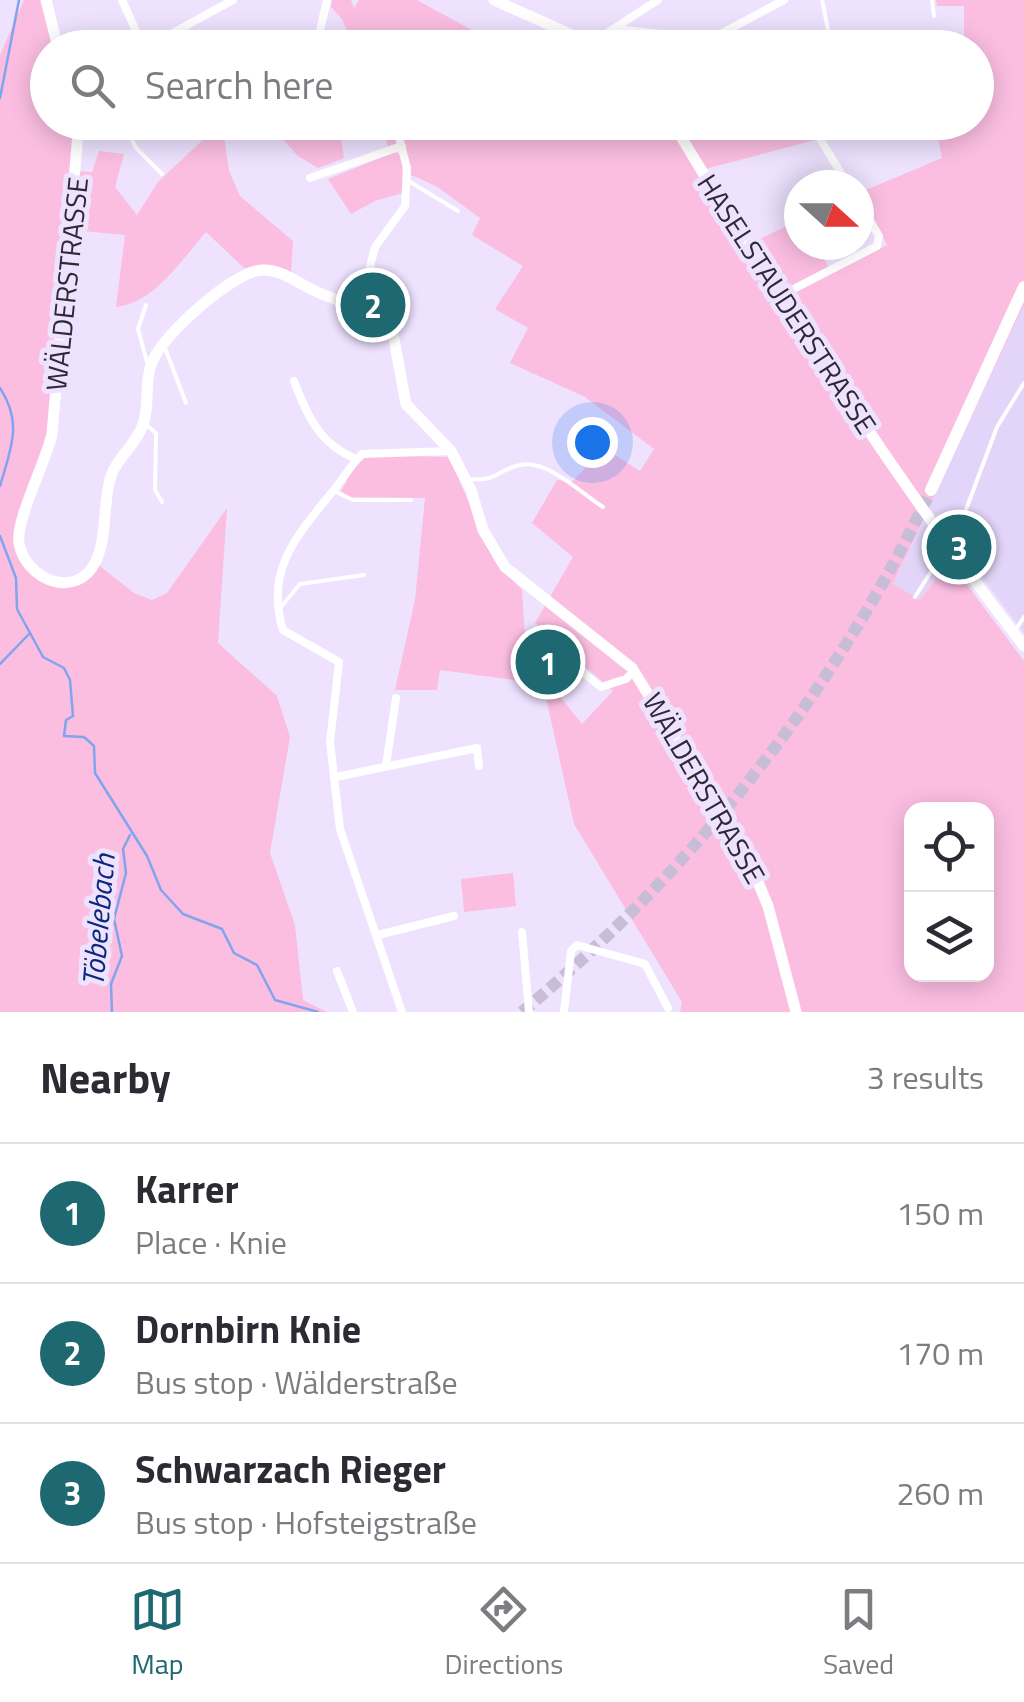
<!DOCTYPE html>
<html lang="en">
<head>
<meta charset="utf-8">
<style>
	:root { --surface:#fff; --page:#f2f2f3; --text:#2b2b33; --muted:#7c7c81; --line:#e1e1e2; --accent:#1e6971 }
	body { margin:0; font-family:"Titillium Web",sans-serif; background:var(--page); color:var(--text) }
	.controls { position:absolute; right:30px; bottom:30px; display:grid; overflow:hidden; border-radius:20px; box-shadow:0 5px 25px #0003 }
	.controls button { width:90px; height:90px; display:grid; place-items:center; padding:0; border:0; border-bottom:2px solid var(--line); background:var(--surface); color:var(--text); font:50px sans-serif }
	.compass { position:absolute; left:784px; top:170px; width:90px; height:90px; border-radius:50%; background:var(--surface); box-shadow:0 5px 25px #0003; rotate:111deg }
	.you { position:absolute; left:592px; top:442px; width:35px; height:35px; margin:-25px; border:8px solid #fff; border-radius:50%; background:#1a73e8; box-shadow:0 0 0 15px #1a73e833 }
	.badge { display:grid; place-items:center; width:65px; height:65px; border-radius:50%; background:var(--accent); color:#fff; font-size:32px; font-weight:700 }
	.pin { position:absolute; translate:-50% -50%; border:5px solid #fff; box-shadow:0 2px 10px #0006 }
	.list { margin:0; padding:0; list-style:none }
	h2 { display:flex; justify-content:space-between; align-items:center; height:130px; margin:0; padding:0 40px; font-size:42px }
	h2 small { font-size:32px; font-weight:400; color:var(--muted) }
	.list li { display:grid; grid-template-columns:65px 1fr auto; gap:30px; align-items:center; box-sizing:border-box; height:140px; padding:0 40px; border-top:2px solid var(--line) }
	.list b { display:block; font-size:38px; white-space:nowrap }
	.list p { margin:0; font-size:32px; white-space:nowrap; color:var(--muted) }
	.list em { font-size:32px; font-style:normal; color:var(--muted) }
	.icon { flex:none; width:55px; height:55px; fill:none; stroke:currentColor; stroke-width:2; stroke-linecap:round; stroke-linejoin:round }
	.map { position:relative; flex:none; width:1024px; height:1012px; overflow:hidden }
	.search { position:absolute; background:var(--surface); box-shadow:0 5px 25px #0003; left:30px; right:30px; top:30px; height:110px; display:flex; align-items:center; gap:25px; box-sizing:border-box; padding:0 35px; border-radius:55px; color:var(--muted); font-size:38px }
	.sheet { height:550px; background:var(--surface) }
	nav { display:flex; justify-content:space-around; align-items:center; box-sizing:border-box; height:140px; border-top:2px solid var(--line); background:var(--surface); font-size:28px; color:var(--muted) }
	nav a { display:grid; justify-items:center; gap:5px }
	nav .on { color:var(--accent) }
	.map>svg:first-child { display:block }
	.built { fill:#e3d5f9 }
	.green { fill:#fbbee1; fill-rule:evenodd }
	.lines { fill:none; stroke-linecap:round; stroke-linejoin:round }
	.stream { stroke:#80a4ee; stroke-width:2.5 }
	.primary-tunnel { stroke:#c8bdd6; stroke-width:12; stroke-dasharray:12 6; stroke-linecap:butt }
	.lane { stroke:#fff; stroke-width:4 }
	.street { stroke:#fff; stroke-width:8 }
	.secondary { stroke:#fff; stroke-width:11 }
	.primary { stroke:#fff; stroke-width:12 }
	.labels { text-anchor:middle; stroke-width:10; stroke-linejoin:round; paint-order:stroke }
	.street-label { font-size:28px; fill:#2e2934; stroke:#eee2ff }
	.water-label { font-size:30px; font-style:italic; fill:#0a287c; stroke:#eee2ff }
</style>
</head>
<body>
<div class="map">
<svg width="1024" height="1012" viewBox="0 0 1024 1012">
	<rect width="100%" height="100%" fill="#eee2ff"/>
	<polygon class="built" points="1024,305 1024,633 964,553 949,561 920,600 893,585"/>
	<g class="green">
		<path d="M 24,0 L 45,0 L 57,47 L 48,48 L 48,122 L 78,123 L 77,171 L 92,172 L 99,151 L 124,154 L 115,187 L 137,215 L 158,182 L 207,136 L 204,123 L 222,123 L 229,171 L 240,196 L 293,241 L 291,274 L 265,266 L 244,268 L 206,232 C 182,259 155,303 116,307 L 125,235 L 72,230 L 53,413 L 20,522 L 29,564 L 66,584 L 96,563 L 134,593 L 152,600 L 167,593 L 227,508 L 218,643 L 277,696 L 290,737 L 270,853 L 295,925 L 303,1000 L 327,1012 L 0,1012 L 0,55 Z"/>
		<polygon points="332,0 351,0 354,8 359,0 417,0 503,47 354,47 342,19 331,7"/>
		<path d="M 936,0 L 1024,0 L 1024,305 L 893,584 L 920,600 L 949,561 L 1024,661 L 1024,1012 L 680,1012 L 682,1002 L 574,824 L 543,684 L 440,670 L 437,690 L 395,690 L 415,600 L 425,498 L 349,497 L 341,491 L 355,466 L 368,455 L 449,457 L 495,562 L 522,590 L 526,654 L 582,724 L 613,691 L 535,623 L 573,557 L 532,523 L 557,480 L 572,482 L 604,448 L 640,471 L 654,449 L 585,397 L 510,363 L 528,328 L 495,309 L 523,266 L 472,235 L 480,218 L 436,186 L 411,175 L 400,123 L 804,123 L 815,140 L 698,171 L 743,247 L 799,220 L 799,245 L 816,245 L 832,273 L 887,245 L 861,192 L 942,158 L 935,125 L 976,122 L 976,48 L 964,47 L 964,6 L 937,6 ZM 912,809 L 986,809 L 986,974 L 912,974 Z"/>
		<polygon points="392,122 398,143 388,146 381,127 341,139 344,158 318,168 298,156 282,138 301,123"/>
		<polygon points="821,123 884,123 830,136"/>
		<polygon points="395,152 402,156 403,193 375,201 351,214 328,179"/>
		<polygon points="513,873 516,906 464,912 461,879"/>
	</g>
	<g class="lines">
		<g class="stream">
			<polyline points="0,98 19,0"/>
			<path d="M 0,388 C 23,423 11,448 0,486"/>
			<polyline points="0,536 16,578 17,609 43,657 64,668 70,680 73,716 66,720 64,736 84,737 94,746 95,773 147,856 161,890 183,914 222,929 234,953 257,965 275,1000 318,1012"/>
			<polyline points="0,664 30,633"/>
			<polyline points="112,1012 111,984 122,956 114,919 126,873 123,849 130,835"/>
		</g>
		<path class="primary-tunnel" d="M 522,1012 C 695,867 834,694 931,490"/>
		<g class="lane">
			<polyline points="822,0 829,34 854,47"/>
			<polyline points="932,0 934,16"/>
			<polyline points="112,48 138,34"/>
			<polyline points="301,48 314,44"/>
			<polyline points="123,122 136,148 162,174"/>
			<polyline points="242,122 245,136"/>
			<polyline points="407,180 458,211"/>
			<polyline points="146,305 138,329 148,366"/>
			<polyline points="165,348 186,403"/>
			<polyline points="144,423 156,433 155,490 162,502"/>
			<path d="M 469,479 C 497,482 497,470 520,465 C 547,459 581,493 603,507"/>
			<polyline points="334,491 353,500 411,500"/>
			<polyline points="944,530 964,515 997,427 1024,383"/>
			<polyline points="915,597 946,548"/>
			<polyline points="281,607 300,584 364,575"/>
			<polyline points="1016,629 1024,617"/>
		</g>
		<g class="street">
			<polyline points="122,0 139,38 149,46 233,0"/>
			<polyline points="613,29 711,39 784,0"/>
			<polyline points="593,42 658,0"/>
			<polyline points="316,48 327,0"/>
			<polyline points="810,122 848,185"/>
			<polyline points="310,178 402,146"/>
			<polyline points="778,297 877,246 879,236 859,203"/>
			<polyline points="354,304 364,290 375,247 405,206 407,168 395,122"/>
			<path d="M 294,381 C 307,416 321,446 357,459"/>
			<polyline points="564,657 601,687 626,679 634,671"/>
			<polyline points="386,766 396,698"/>
			<polyline points="336,777 477,748 479,766"/>
			<polyline points="522,932 529,1012"/>
			<polyline points="378,935 454,916"/>
			<polyline points="337,971 353,1012"/>
			<path d="M 402,1012 L 340,829 L 330,742 L 339,662 L 283,630 C 265,572 295,538 328,497 C 340,484 349,467 362,454 L 451,451"/>
			<polyline points="564,1012 571,951 577,945 645,964 668,1008"/>
		</g>
		<g class="secondary">
			<polyline points="46,0 58,48"/>
			<polyline points="494,0 601,48"/>
			<path d="M 79,122 L 52,434 C 46,462 15,521 19,543 C 25,580 77,601 96,561 C 107,536 103,505 110,479 C 116,458 135,446 142,427 C 151,406 143,381 153,360 C 164,334 234,271 262,270 C 280,269 295,281 311,289 C 339,304 368,305 392,328 L 406,404 L 451,451 L 471,490 L 483,530 L 505,567 L 632,668 L 747,856 L 768,906 L 796,1012"/>
			<path d="M 672,122 C 781,302 895,479 1024,646"/>
		</g>
		<polyline class="primary" points="931,490 1024,287"/>
	</g>
	<g class="labels">
		<g class="street-label">
			<text transform="translate(67 284) rotate(-84)" y="10">WÄLDERSTRASSE</text>
			<text transform="translate(787 304) rotate(57)" y="10">HASELSTAUDERSTRASSE</text>
			<text transform="translate(704 788) rotate(60)" y="10">WÄLDERSTRASSE</text>
		</g>
		<g class="water-label">
			<text transform="translate(99 920) rotate(-85)" y="10">Töbelebach</text>
		</g>
	</g>
</svg>
<div class="controls">
<button><svg class="icon" aria-label="locate" viewBox="0 0 24 24"><circle cx="12" cy="12" r="6"/><path d="M12 2v4M12 18v4M2 12h4M18 12h4"/></svg></button>
<button><svg class="icon" aria-label="layers" viewBox="0 0 24 24"><path d="M12 4l9 5-9 5-9-5zM3 14l9 5 9-5"/></svg></button>
</div>
<svg class="compass" viewBox="-18 -18 36 36"><path d="M0-13l5 13h-10z" fill="#e53935"/><path d="M0 13l5-13h-10z" fill="#7c7c81"/></svg>
<div class="you"></div>
<div class="pin badge" style="left:548px;top:662px">1</div>
<div class="pin badge" style="left:373px;top:305px">2</div>
<div class="pin badge" style="left:959px;top:547px">3</div>
<div class="search"><svg class="icon" aria-label="search" viewBox="0 0 24 24"><circle cx="10" cy="10" r="6"/><path d="M15 15l6 6"/></svg>Search here</div>
</div>
<section class="sheet">
<h2>Nearby<small>3 results</small></h2>
<ul class="list">
<li><span class="badge">1</span><div><b>Karrer</b><p>Place · Knie</p></div><em>150 m</em></li>
<li><span class="badge">2</span><div><b>Dornbirn Knie</b><p>Bus stop · Wälderstraße</p></div><em>170 m</em></li>
<li><span class="badge">3</span><div><b>Schwarzach Rieger</b><p>Bus stop · Hofsteigstraße</p></div><em>260 m</em></li>
</ul>
</section>
<nav>
<a class="on"><svg class="icon" aria-label="map" viewBox="0 0 24 24"><path d="M3 6l6-2 6 2 6-2v14l-6 2-6-2-6 2zM9 4v14M15 6v14"/></svg>Map</a>
<a><svg class="icon" aria-label="directions" viewBox="0 0 24 24"><path d="M12 3l9 9-9 9-9-9zM9 14v-3h6M13 9l2 2-2 2"/></svg>Directions</a>
<a><svg class="icon" aria-label="saved" viewBox="0 0 24 24"><path d="M7 4h10v16l-5-4-5 4z"/></svg>Saved</a>
</nav>
</body>
</html>
